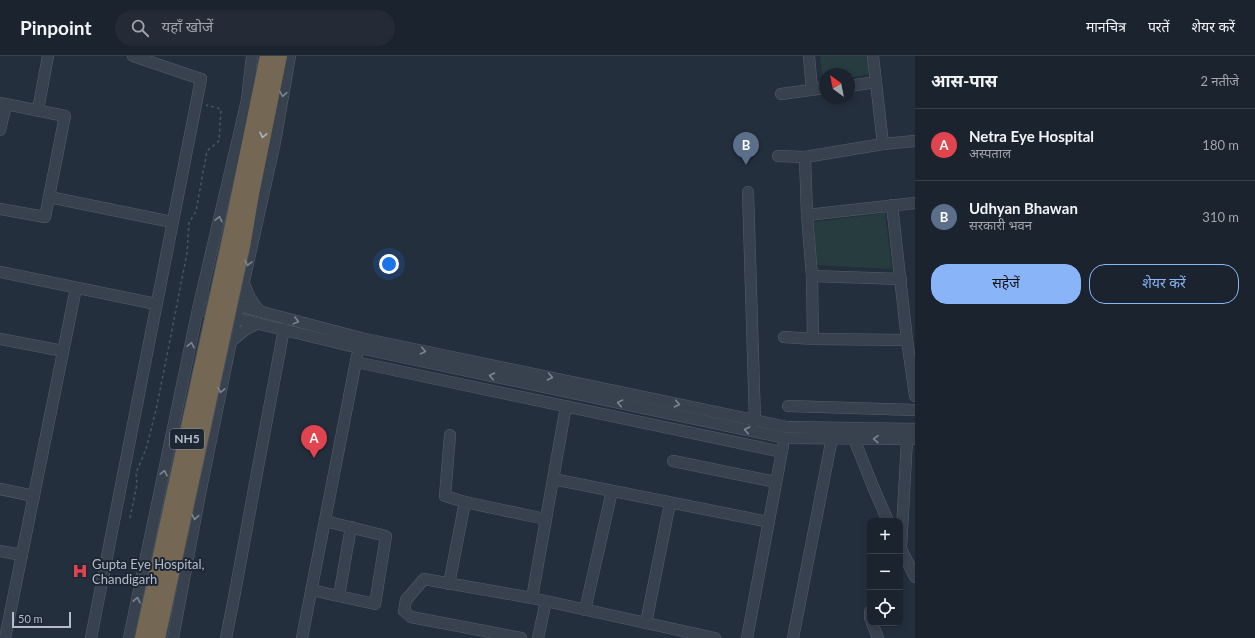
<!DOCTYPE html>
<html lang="hi">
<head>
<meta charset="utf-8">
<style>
	:root { --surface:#1b232e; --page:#242b36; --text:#f1f3f6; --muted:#a0a4aa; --line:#39404a; --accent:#8ab4f8 }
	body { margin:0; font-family:Lato,"Noto Sans Devanagari",sans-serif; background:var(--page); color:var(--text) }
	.controls { position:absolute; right:12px; bottom:12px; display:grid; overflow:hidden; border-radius:8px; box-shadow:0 2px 6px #0003 }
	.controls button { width:36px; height:36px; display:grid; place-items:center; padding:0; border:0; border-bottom:1px solid var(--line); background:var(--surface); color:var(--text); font:20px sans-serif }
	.compass { position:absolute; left:819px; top:12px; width:36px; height:36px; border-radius:50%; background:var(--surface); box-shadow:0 2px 6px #0003; rotate:328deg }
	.scale { position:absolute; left:12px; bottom:10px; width:59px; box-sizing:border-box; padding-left:4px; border:2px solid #b4bcc9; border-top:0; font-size:11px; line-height:14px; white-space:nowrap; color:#b4bcc9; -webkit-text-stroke:3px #1d2633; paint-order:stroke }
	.you { position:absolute; left:389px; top:208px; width:14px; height:14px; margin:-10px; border:3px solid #fff; border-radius:50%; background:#1a73e8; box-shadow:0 0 0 6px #1a73e833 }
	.badge { display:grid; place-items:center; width:26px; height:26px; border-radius:50%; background:var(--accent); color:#fff; font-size:13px; font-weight:700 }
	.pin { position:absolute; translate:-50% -33px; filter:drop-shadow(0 1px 2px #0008) }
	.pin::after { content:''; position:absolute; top:21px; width:14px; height:12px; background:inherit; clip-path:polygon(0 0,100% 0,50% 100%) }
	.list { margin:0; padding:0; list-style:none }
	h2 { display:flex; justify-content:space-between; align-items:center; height:52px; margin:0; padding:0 16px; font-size:17px }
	h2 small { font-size:13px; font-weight:400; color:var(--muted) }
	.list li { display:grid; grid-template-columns:26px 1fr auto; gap:12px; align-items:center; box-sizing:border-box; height:72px; padding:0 16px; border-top:1px solid var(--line) }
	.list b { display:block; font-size:15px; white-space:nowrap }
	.list p { margin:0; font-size:13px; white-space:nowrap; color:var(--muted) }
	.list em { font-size:13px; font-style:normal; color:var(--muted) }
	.actions { display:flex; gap:8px; padding:12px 16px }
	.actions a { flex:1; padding:9px 0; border:1px solid var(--accent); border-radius:16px; text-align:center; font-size:14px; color:var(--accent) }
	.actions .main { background:var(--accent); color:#111 }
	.icon { flex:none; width:22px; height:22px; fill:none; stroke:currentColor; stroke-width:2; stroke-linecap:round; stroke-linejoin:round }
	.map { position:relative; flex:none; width:915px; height:582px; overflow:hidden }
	header { display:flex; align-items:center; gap:24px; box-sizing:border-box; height:56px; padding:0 20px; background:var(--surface); border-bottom:1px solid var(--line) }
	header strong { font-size:19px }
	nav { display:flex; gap:22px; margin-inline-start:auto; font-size:14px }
	.search { width:280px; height:36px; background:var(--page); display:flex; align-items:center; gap:10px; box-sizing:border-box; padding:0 14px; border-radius:22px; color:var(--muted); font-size:15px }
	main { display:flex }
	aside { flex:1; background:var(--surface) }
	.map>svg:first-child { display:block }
	.green { fill:#263c3f }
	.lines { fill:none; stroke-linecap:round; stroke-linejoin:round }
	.minor-casing { stroke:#565f6c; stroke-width:12 }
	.highway-casing { stroke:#434c59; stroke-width:18 }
	.path { stroke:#44595c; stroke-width:1.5; stroke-dasharray:3 3; stroke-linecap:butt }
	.minor { stroke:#38414e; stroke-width:11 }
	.highway { stroke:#746855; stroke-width:16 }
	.highway-bridge-casing { stroke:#434c59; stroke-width:18; stroke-linecap:butt }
	.highway-bridge { stroke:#746855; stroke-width:16 }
	.oneway { stroke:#7c8592 }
	.oneway2 { stroke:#aeb4bd }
	.labels { text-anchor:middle; stroke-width:4; stroke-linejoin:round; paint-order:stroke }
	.shield { fill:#1d2633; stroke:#878f9c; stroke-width:1 }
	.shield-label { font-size:12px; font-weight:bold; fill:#b4bcc9 }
	.poi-label { font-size:13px; fill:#b4bcc9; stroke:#1d2633; text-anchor:start }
</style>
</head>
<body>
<header>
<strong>Pinpoint</strong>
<div class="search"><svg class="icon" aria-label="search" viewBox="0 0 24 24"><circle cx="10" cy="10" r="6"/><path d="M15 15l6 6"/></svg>यहाँ खोजें</div>
<nav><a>मानचित्र</a><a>परतें</a><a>शेयर करें</a></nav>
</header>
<main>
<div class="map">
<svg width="915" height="582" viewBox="0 0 915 582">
	<rect width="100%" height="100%" fill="#242f3e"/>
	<g class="green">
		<polygon points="820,0 868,0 870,18 849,22 849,18 825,18 825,26 823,26"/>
		<polygon points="885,157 892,213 817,209 814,166"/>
	</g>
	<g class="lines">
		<g class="minor-casing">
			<g id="minor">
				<polyline points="809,0 812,34"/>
				<polyline points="873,0 883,88"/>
				<polyline points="849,30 876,26"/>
				<polyline points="781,38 825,32"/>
				<polyline points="0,47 65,60 45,161 0,153"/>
				<polyline points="38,54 48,0"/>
				<polyline points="0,74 6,49"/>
				<polyline points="778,100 805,101 883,88 915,85"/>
				<polyline points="805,101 807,159 812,220 813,283"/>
				<polyline points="748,136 755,365"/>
				<polyline points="49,141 172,166"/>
				<polyline points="892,149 907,284 915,340"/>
				<polyline points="807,159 915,147"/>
				<polyline points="0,216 156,248"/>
				<polyline points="812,220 901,223"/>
				<polyline points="243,226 250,242 259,255"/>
				<polyline points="201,240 361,282 787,371 915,373"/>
				<polyline points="198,253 359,292 785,382 915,383"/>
				<polyline points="784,281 813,283 907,284"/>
				<polyline points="0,283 63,295"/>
				<polyline points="230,286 245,274 256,268"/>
				<polyline points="356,306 782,396"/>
				<polyline points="788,350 915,354"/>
				<polyline points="450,379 445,440 465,446 545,463"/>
				<polyline points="854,383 874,433 888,465"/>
				<polyline points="673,405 776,426"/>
				<polyline points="553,423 769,466"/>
				<polyline points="0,433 34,440"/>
				<polyline points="900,491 915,521"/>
				<polyline points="901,493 907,383"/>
				<polyline points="0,495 22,499"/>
				<polyline points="449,528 465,446"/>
				<polyline points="311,534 375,548 386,480 325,465"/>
				<polyline points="339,540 351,471"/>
				<polyline points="532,542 566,350"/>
				<polyline points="585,554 612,435"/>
				<polyline points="870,556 870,562"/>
				<polyline points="646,567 670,447"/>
				<polyline points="872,567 878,582"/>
				<polyline points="5,582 76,232"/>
				<polyline points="91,582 201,23 133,0"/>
				<polyline points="129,582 198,253 247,44 252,0"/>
				<polyline points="173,582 200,438 236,261 275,86 290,0"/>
				<polyline points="226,582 233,547 259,406 284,273"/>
				<polyline points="302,582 357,300"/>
				<polyline points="521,582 411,561 404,555 406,544 424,523 532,542 715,582"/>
				<polyline points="538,582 546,545"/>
				<polyline points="747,582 783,390"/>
				<polyline points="793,582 832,382"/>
			</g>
		</g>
		<g class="highway-casing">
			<g id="highway">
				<polyline points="230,184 268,0"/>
				<polyline points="243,185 251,138 279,0"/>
			</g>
		</g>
		<polyline class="path" points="130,462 137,428 136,417 146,393 156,354 169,289 187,197 189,167 196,155 207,95 219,85 221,53 206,49"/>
		<use href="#minor" class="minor"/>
		<use href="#highway" class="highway"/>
		<g class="highway-bridge-casing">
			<g id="highway-bridge">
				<polyline points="143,582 230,184"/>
				<polyline points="157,582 243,185"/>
			</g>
		</g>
		<use href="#highway-bridge" class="highway-bridge"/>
	</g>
	<defs><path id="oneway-chevron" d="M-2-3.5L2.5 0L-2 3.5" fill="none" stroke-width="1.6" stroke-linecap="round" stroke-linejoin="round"/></defs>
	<g class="oneway">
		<use href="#oneway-chevron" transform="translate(283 38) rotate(100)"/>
		<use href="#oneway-chevron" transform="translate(219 163) rotate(-77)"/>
		<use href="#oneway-chevron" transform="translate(248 207) rotate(102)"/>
		<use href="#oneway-chevron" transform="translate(296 265) rotate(15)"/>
		<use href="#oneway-chevron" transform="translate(191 289) rotate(-78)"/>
		<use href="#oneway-chevron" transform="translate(423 295) rotate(12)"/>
		<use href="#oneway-chevron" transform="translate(492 320) rotate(-168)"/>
		<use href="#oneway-chevron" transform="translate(550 321) rotate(12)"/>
		<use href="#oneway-chevron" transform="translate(221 334) rotate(102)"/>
		<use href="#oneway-chevron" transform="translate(620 347) rotate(-168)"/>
		<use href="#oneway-chevron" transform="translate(677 348) rotate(12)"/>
		<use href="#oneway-chevron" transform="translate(747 374) rotate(-168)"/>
		<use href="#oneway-chevron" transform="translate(876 383) rotate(-179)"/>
		<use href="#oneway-chevron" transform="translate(164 417) rotate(-78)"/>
		<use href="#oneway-chevron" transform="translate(195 461) rotate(101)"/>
		<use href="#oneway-chevron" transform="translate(137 544) rotate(-78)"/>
	</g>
	<use class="oneway2" href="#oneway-chevron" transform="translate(263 79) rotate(102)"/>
	<defs>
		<g id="hospital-bare" transform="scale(1.2)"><path d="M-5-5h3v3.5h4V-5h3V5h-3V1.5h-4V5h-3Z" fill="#e0444e" stroke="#1d2633" stroke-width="2.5" paint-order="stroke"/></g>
	</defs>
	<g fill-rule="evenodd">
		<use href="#hospital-bare" x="80" y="515"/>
	</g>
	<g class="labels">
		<rect class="shield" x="170" y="373" width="34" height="20" rx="3"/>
		<g class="shield-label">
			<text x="187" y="387">NH5</text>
		</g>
		<g class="poi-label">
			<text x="92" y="513">Gupta Eye Hospital,<tspan x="92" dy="15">Chandigarh</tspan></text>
		</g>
	</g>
</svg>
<div class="controls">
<button>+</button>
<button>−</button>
<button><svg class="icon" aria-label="locate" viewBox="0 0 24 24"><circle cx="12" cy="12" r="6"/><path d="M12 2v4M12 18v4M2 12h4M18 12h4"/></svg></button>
</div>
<svg class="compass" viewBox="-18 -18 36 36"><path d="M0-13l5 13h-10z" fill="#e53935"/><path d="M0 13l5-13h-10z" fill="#a0a4aa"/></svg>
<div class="scale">50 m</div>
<div class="you"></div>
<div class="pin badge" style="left:314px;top:402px;background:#e0444e">A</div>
<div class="pin badge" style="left:746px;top:109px;background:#5c6f8a">B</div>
</div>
<aside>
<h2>आस-पास<small>2 नतीजे</small></h2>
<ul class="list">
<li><span class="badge" style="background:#e0444e">A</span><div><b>Netra Eye Hospital</b><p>अस्पताल</p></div><em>180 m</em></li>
<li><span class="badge" style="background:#5c6f8a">B</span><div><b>Udhyan Bhawan</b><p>सरकारी भवन</p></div><em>310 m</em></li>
</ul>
<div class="actions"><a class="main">सहेजें</a><a>शेयर करें</a></div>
</aside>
</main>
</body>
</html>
